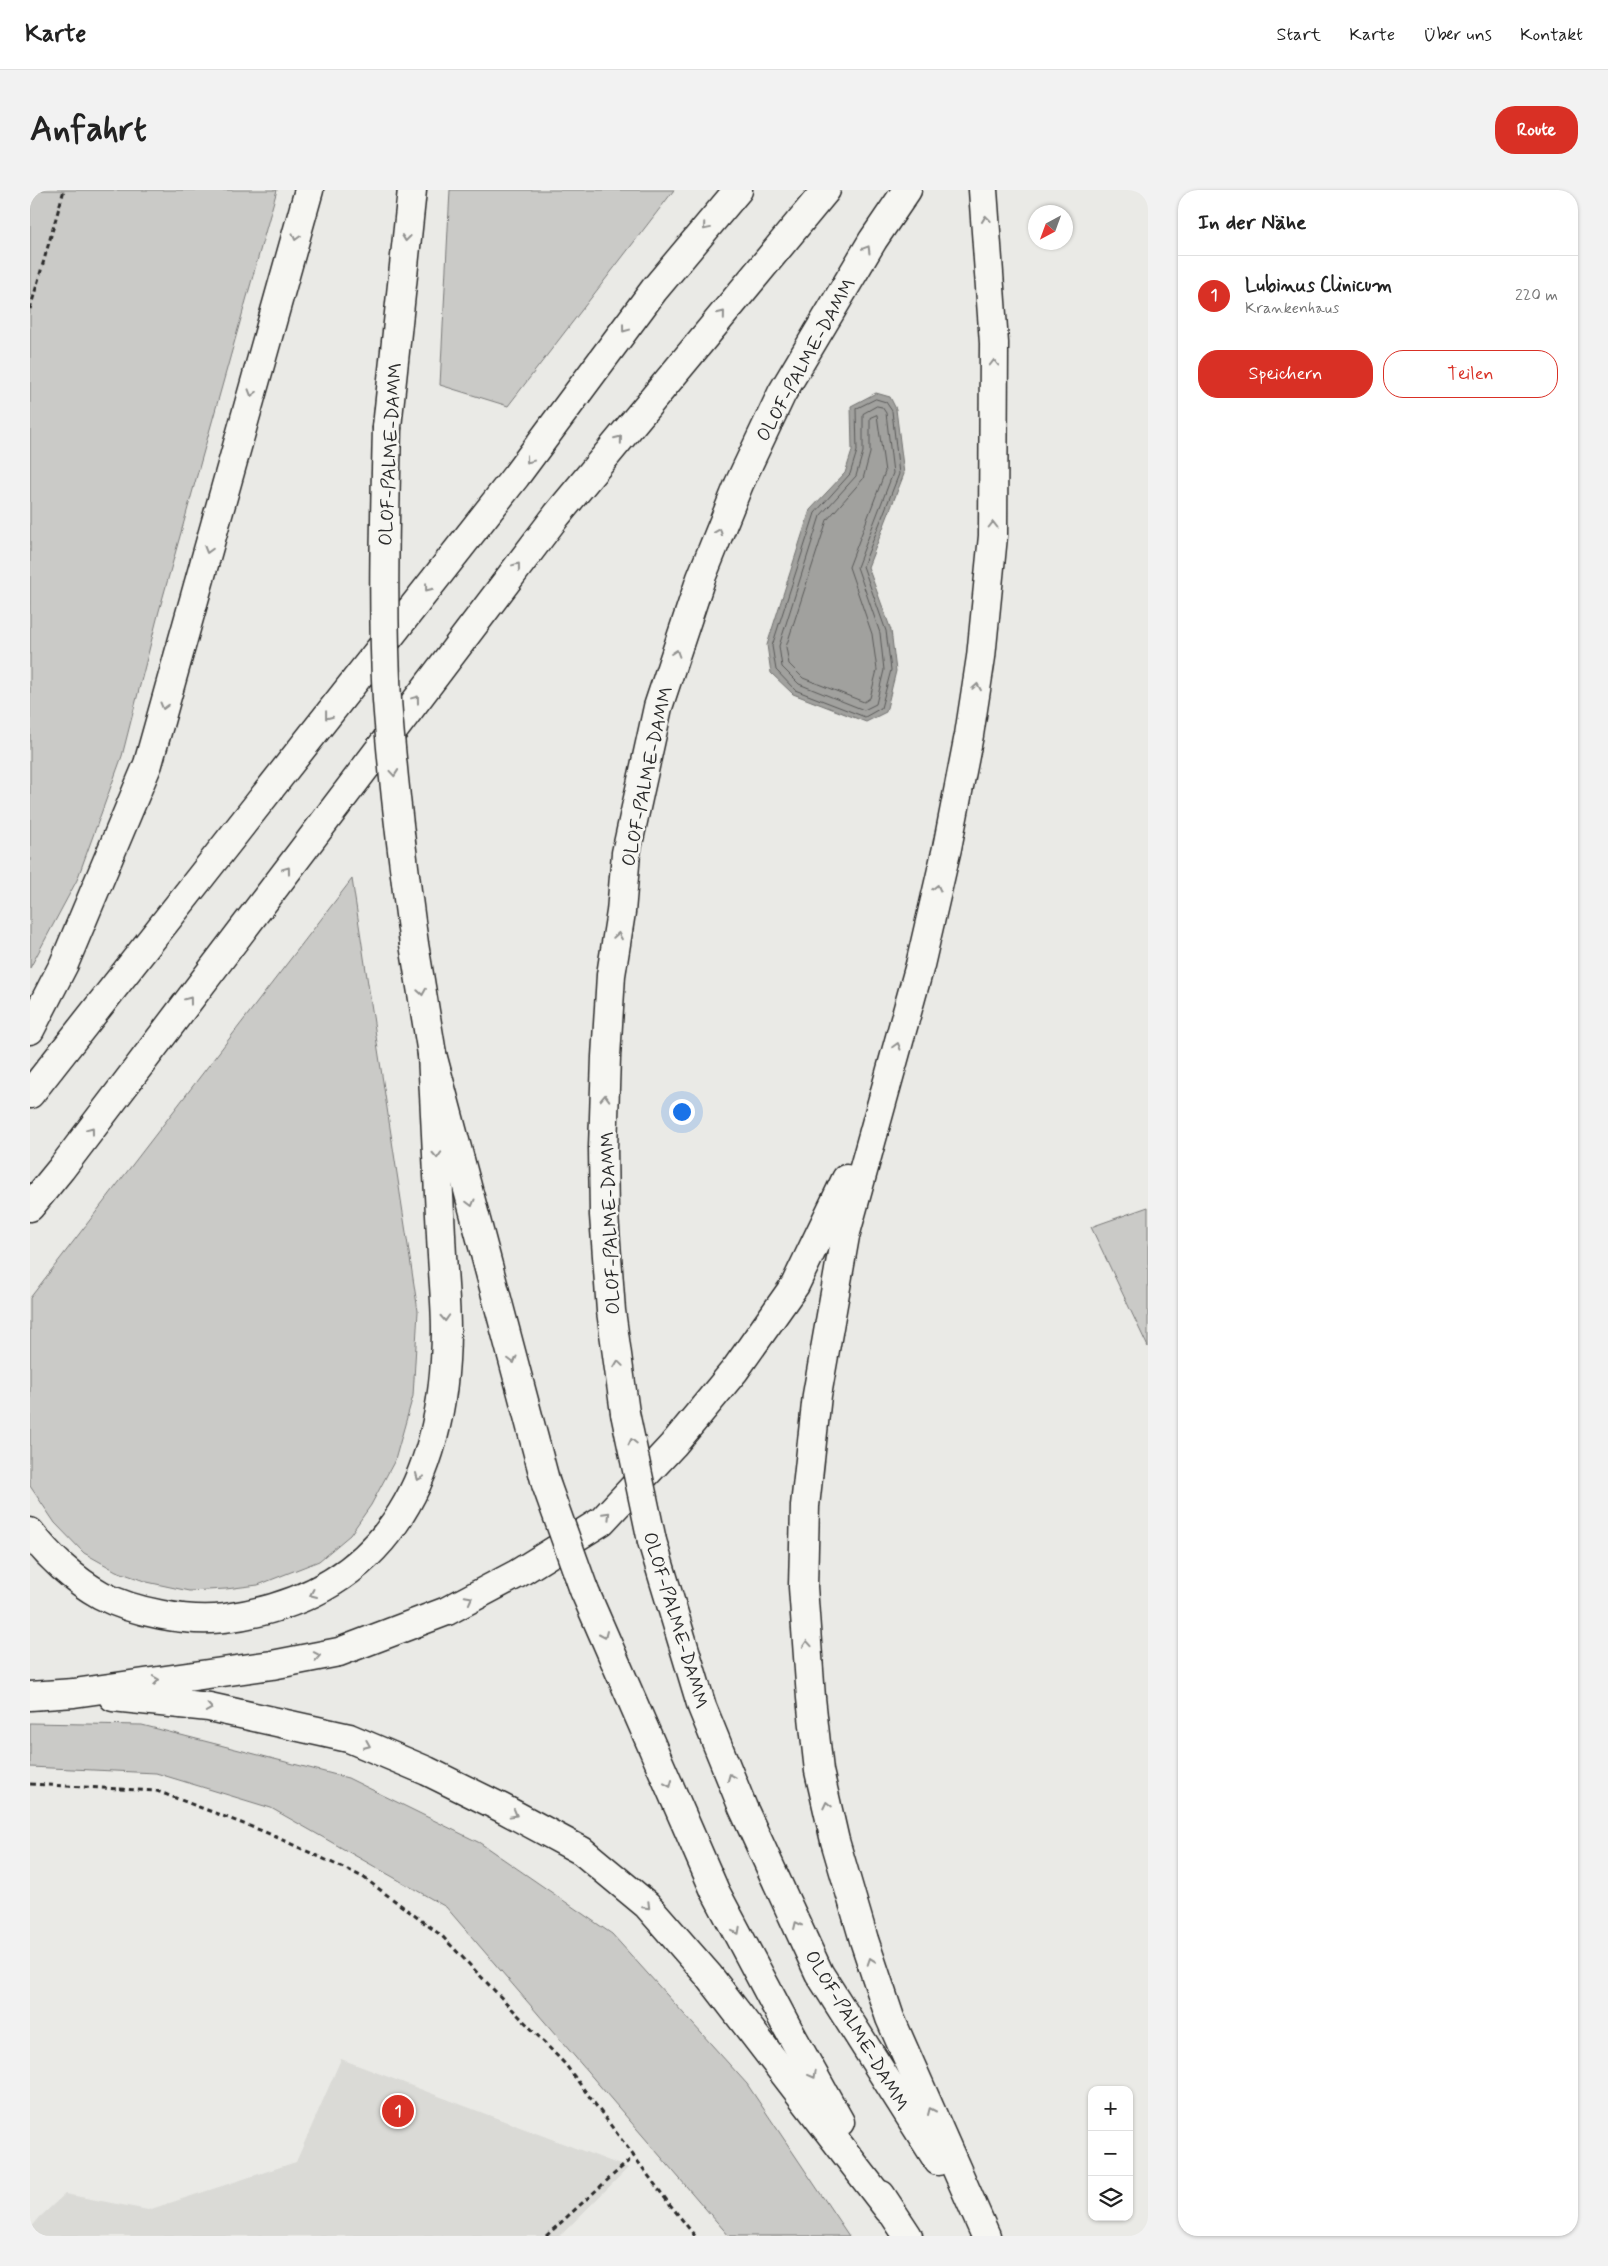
<!DOCTYPE html>
<html lang="de">
<head>
<meta charset="utf-8">
<style>
	:root { --surface:#fff; --page:#f2f2f2; --text:#222; --muted:#767676; --line:#e0e0e0; --accent:#d93025 }
	body { margin:0; font-family:Mynerve,sans-serif; background:var(--page); color:var(--text) }
	.controls { position:absolute; right:15px; bottom:15px; display:grid; overflow:hidden; border-radius:10px; box-shadow:0 1px 4px #0004 }
	.controls button { width:45px; height:45px; display:grid; place-items:center; padding:0; border:0; border-bottom:1px solid var(--line); background:var(--surface); color:var(--text); font:25px sans-serif }
	.compass { position:absolute; left:998px; top:15px; width:45px; height:45px; border-radius:50%; background:var(--surface); box-shadow:0 1px 4px #0004; rotate:221deg }
	.you { position:absolute; left:651px; top:921px; width:18px; height:18px; margin:-12px; border:4px solid #fff; border-radius:50%; background:#1a73e8; box-shadow:0 0 0 8px #1a73e833 }
	.badge { display:grid; place-items:center; width:32px; height:32px; border-radius:50%; background:var(--accent); color:#fff; font-size:16px; font-weight:700 }
	.pin { position:absolute; translate:-50% -50%; border:2px solid #fff; box-shadow:0 1px 5px #0006 }
	.list { margin:0; padding:0; list-style:none }
	h2 { display:flex; justify-content:space-between; align-items:center; height:65px; margin:0; padding:0 20px; font-size:21px }
	h2 small { font-size:16px; font-weight:400; color:var(--muted) }
	.list li { display:grid; grid-template-columns:32px 1fr auto; gap:15px; align-items:center; box-sizing:border-box; height:80px; padding:0 20px; border-top:1px solid var(--line) }
	.list b { display:block; font-size:19px; white-space:nowrap }
	.list p { margin:0; font-size:16px; white-space:nowrap; color:var(--muted) }
	.list em { font-size:16px; font-style:normal; color:var(--muted) }
	.actions { display:flex; gap:10px; padding:15px 20px }
	.actions a { flex:1; padding:11px 0; border:1px solid var(--accent); border-radius:20px; text-align:center; font-size:18px; color:var(--accent) }
	.actions .main { background:var(--accent); color:#fff }
	.icon { flex:none; width:28px; height:28px; fill:none; stroke:currentColor; stroke-width:2; stroke-linecap:round; stroke-linejoin:round }
	.map { position:relative; flex:none; width:1118px; height:2046px; overflow:hidden; border-radius:20px }
	header { display:flex; align-items:center; gap:30px; box-sizing:border-box; height:70px; padding:0 25px; background:var(--surface); border-bottom:1px solid var(--line) }
	header strong { font-size:24px }
	nav { display:flex; gap:28px; margin-inline-start:auto; font-size:18px }
	.intro { display:flex; align-items:center; justify-content:space-between; box-sizing:border-box; height:120px; padding:0 30px }
	h1 { margin:0; font-size:35px }
	.button { padding:12px 22px; border-radius:20px; background:var(--accent); color:#fff; font-size:18px; font-weight:700 }
	main { display:flex; gap:30px; padding:0 30px }
	aside { flex:1; background:var(--surface); border-radius:20px; box-shadow:0 1px 4px #0004 }
	.map>svg:first-child { display:block }
	.built { fill:#dadad6 }
	.green { fill:#cacac7; stroke:#7a7a79 }
	.water { fill:#a1a19e; stroke:#727270 }
	.lines { fill:none; stroke-linecap:round; stroke-linejoin:round }
	.shore { stroke:#5a5a59; stroke-width:1 }
	.highway-casing { stroke:#2b2b2b; stroke-width:31 }
	.path { stroke:#2b2b2b; stroke-width:3; stroke-dasharray:5 4; stroke-linecap:butt }
	.highway { stroke:#f6f6f2; stroke-width:28 }
	.highway-bridge-casing { stroke:#2b2b2b; stroke-width:31; stroke-linecap:butt }
	.highway-bridge { stroke:#f6f6f2; stroke-width:28 }
	.oneway { stroke:#90908e }
	.labels { text-anchor:middle; stroke-width:5; stroke-linejoin:round; paint-order:stroke }
	.street-label { font-size:19px; fill:#2b2b2b; stroke:#f6f6f2 }
</style>
</head>
<body>
<header>
<strong>Karte</strong>
<nav><a>Start</a><a>Karte</a><a>Über uns</a><a>Kontakt</a></nav>
</header>
<div class="intro"><h1>Anfahrt</h1><a class="button">Route</a></div>
<main>
<div class="map">
<svg width="1118" height="2046" viewBox="0 0 1118 2046">
	<rect width="100%" height="100%" fill="#eaeae6"/>
	<filter id="ink" filterUnits="userSpaceOnUse"><feTurbulence type="fractalNoise" baseFrequency=".02" numOctaves="2"/><feDisplacementMap in="SourceGraphic" scale="10" xChannelSelector="R" yChannelSelector="G"/><feConvolveMatrix kernelMatrix="1 2 1 2 8 2 1 2 1" color-interpolation-filters="sRGB"/></filter>
	<g filter="url(#ink)">
		<polygon class="built" points="311,1869 598,1978 530,2046 0,2046 0,2039 10,2027 35,2004 118,2020 266,1972"/>
		<g class="green">
			<polygon points="0,0 247,0 129,421 92,566 47,690 0,778"/>
			<polygon points="420,0 644,0 478,216 410,195"/>
			<polygon points="322,689 388,1121 383,1206 365,1270 341,1315 320,1345 289,1371 228,1395 196,1399 159,1401 117,1392 86,1381 54,1363 25,1333 0,1296 0,1108"/>
			<polygon points="1118,1017 1118,1157 1061,1037"/>
			<polygon points="0,1533 112,1535 318,1588 450,1653 582,1744 717,1894 819,2046 699,2046 416,1717 241,1618 126,1583 0,1577"/>
		</g>
		<polygon class="water" points="846,203 860,207 866,219 874,284 838,377 861,440 866,481 856,522 836,532 763,504 741,483 737,455 780,320 815,283 822,261 821,216"/>
		<g class="lines">
			<g class="shore">
				<polygon points="846,209 856,212 862,221 869,284 833,376 856,441 861,480 851,518 835,527 765,500 746,480 742,456 785,323 820,284 827,261 826,219"/>
				<polygon points="847,216 852,217 856,223 863,283 827,377 850,443 854,480 846,514 834,520 769,494 752,477 749,456 790,326 826,286 833,262 833,224"/>
				<polygon points="847,225 855,282 819,377 842,444 847,480 840,508 834,512 773,488 759,474 756,457 797,330 833,289 840,263 840,228"/>
			</g>
			<g class="highway-casing">
				<g id="highway">
					<polyline points="953,0 964,153 963,346 951,467 939,545 917,658 890,775 815,1046 787,1205 775,1316 773,1397 781,1508 789,1581 805,1651 834,1750 860,1828 956,2046"/>
					<polyline points="357,237 382,0"/>
					<polyline points="384,754 402,864 516,1294"/>
					<polyline points="0,840 34,774 118,574 279,0"/>
					<polyline points="0,904 486,286 624,100 708,0"/>
					<polyline points="0,1017 31,979 527,325 796,0"/>
					<polyline points="595,1223 581,1121 574,1025 573,958 576,867 581,785 591,722 596,663 628,517 671,388 709,294 752,203 843,50 877,0"/>
					<path d="M 0,1342 C 18,1366 44,1390 71,1405 C 103,1422 159,1433 195,1428 C 354,1407 415,1291 416,1141 C 416,1109 412,1077 411,1045 C 408,985 405,925 402,864"/>
					<polyline points="622,1351 672,1517 713,1618 789,1783 908,1971"/>
					<polyline points="554,1400 685,1701 757,1837 810,1932"/>
					<polyline points="0,1506 44,1503 242,1475 309,1462 417,1421 487,1384 572,1331 643,1255 705,1180 765,1095 816,989"/>
					<polyline points="83,1507 179,1517 319,1548 397,1581 472,1618 552,1661 617,1715 679,1786 859,2020"/>
					<polyline points="851,2005 878,2046"/>
				</g>
			</g>
			<g class="path">
				<polyline points="0,119 34,0"/>
				<polyline points="0,1594 127,1601 235,1642 333,1687 412,1746 535,1874 638,2012 665,2046"/>
				<polyline points="516,2046 604,1966"/>
			</g>
			<use href="#highway" class="highway"/>
			<g class="highway-bridge-casing">
				<g id="highway-bridge">
					<path d="M 357,237 C 355,328 352,419 357,510 C 363,591 373,673 384,754"/>
					<polyline points="595,1223 622,1351"/>
					<polyline points="516,1294 554,1400"/>
				</g>
			</g>
			<use href="#highway-bridge" class="highway-bridge"/>
		</g>
		<defs><path id="oneway-chevron" d="M-2-3.5L2.5 0L-2 3.5" fill="none" stroke-width="1.6" stroke-linecap="round" stroke-linejoin="round" transform="scale(1.25)"/></defs>
		<g class="oneway">
			<use href="#oneway-chevron" transform="translate(956 29) rotate(-96)"/>
			<use href="#oneway-chevron" transform="translate(676 37) rotate(130)"/>
			<use href="#oneway-chevron" transform="translate(266 47) rotate(106)"/>
			<use href="#oneway-chevron" transform="translate(376 48) rotate(96)"/>
			<use href="#oneway-chevron" transform="translate(837 59) rotate(-59)"/>
			<use href="#oneway-chevron" transform="translate(692 124) rotate(-51)"/>
			<use href="#oneway-chevron" transform="translate(595 139) rotate(127)"/>
			<use href="#oneway-chevron" transform="translate(964 173) rotate(-90)"/>
			<use href="#oneway-chevron" transform="translate(222 203) rotate(106)"/>
			<use href="#oneway-chevron" transform="translate(589 249) rotate(-51)"/>
			<use href="#oneway-chevron" transform="translate(499 270) rotate(127)"/>
			<use href="#oneway-chevron" transform="translate(963 335) rotate(-90)"/>
			<use href="#oneway-chevron" transform="translate(689 342) rotate(-68)"/>
			<use href="#oneway-chevron" transform="translate(178 360) rotate(106)"/>
			<use href="#oneway-chevron" transform="translate(487 376) rotate(-53)"/>
			<use href="#oneway-chevron" transform="translate(398 398) rotate(128)"/>
			<use href="#oneway-chevron" transform="translate(646 463) rotate(-72)"/>
			<use href="#oneway-chevron" transform="translate(947 497) rotate(-81)"/>
			<use href="#oneway-chevron" transform="translate(386 509) rotate(-53)"/>
			<use href="#oneway-chevron" transform="translate(134 516) rotate(105)"/>
			<use href="#oneway-chevron" transform="translate(298 526) rotate(128)"/>
			<use href="#oneway-chevron" transform="translate(364 583) rotate(85)"/>
			<use href="#oneway-chevron" transform="translate(257 680) rotate(-53)"/>
			<use href="#oneway-chevron" transform="translate(907 698) rotate(-77)"/>
			<use href="#oneway-chevron" transform="translate(588 746) rotate(-81)"/>
			<use href="#oneway-chevron" transform="translate(392 802) rotate(81)"/>
			<use href="#oneway-chevron" transform="translate(159 810) rotate(-53)"/>
			<use href="#oneway-chevron" transform="translate(867 856) rotate(-74)"/>
			<use href="#oneway-chevron" transform="translate(575 908) rotate(-88)"/>
			<use href="#oneway-chevron" transform="translate(61 940) rotate(-53)"/>
			<use href="#oneway-chevron" transform="translate(407 965) rotate(87)"/>
			<use href="#oneway-chevron" transform="translate(441 1013) rotate(75)"/>
			<use href="#oneway-chevron" transform="translate(415 1128) rotate(87)"/>
			<use href="#oneway-chevron" transform="translate(483 1170) rotate(75)"/>
			<use href="#oneway-chevron" transform="translate(588 1174) rotate(-98)"/>
			<use href="#oneway-chevron" transform="translate(602 1252) rotate(-103)"/>
			<use href="#oneway-chevron" transform="translate(389 1287) rotate(113)"/>
			<use href="#oneway-chevron" transform="translate(577 1325) rotate(-46)"/>
			<use href="#oneway-chevron" transform="translate(283 1404) rotate(156)"/>
			<use href="#oneway-chevron" transform="translate(439 1409) rotate(-28)"/>
			<use href="#oneway-chevron" transform="translate(574 1445) rotate(66)"/>
			<use href="#oneway-chevron" transform="translate(777 1454) rotate(-94)"/>
			<use href="#oneway-chevron" transform="translate(287 1466) rotate(-11)"/>
			<use href="#oneway-chevron" transform="translate(126 1490) rotate(-9)"/>
			<use href="#oneway-chevron" transform="translate(179 1518) rotate(9)"/>
			<use href="#oneway-chevron" transform="translate(337 1555) rotate(23)"/>
			<use href="#oneway-chevron" transform="translate(701 1587) rotate(-112)"/>
			<use href="#oneway-chevron" transform="translate(639 1594) rotate(67)"/>
			<use href="#oneway-chevron" transform="translate(797 1615) rotate(-103)"/>
			<use href="#oneway-chevron" transform="translate(484 1624) rotate(29)"/>
			<use href="#oneway-chevron" transform="translate(617 1716) rotate(45)"/>
			<use href="#oneway-chevron" transform="translate(767 1735) rotate(-115)"/>
			<use href="#oneway-chevron" transform="translate(707 1741) rotate(62)"/>
			<use href="#oneway-chevron" transform="translate(841 1771) rotate(-109)"/>
			<use href="#oneway-chevron" transform="translate(783 1885) rotate(61)"/>
			<use href="#oneway-chevron" transform="translate(901 1921) rotate(-114)"/>
		</g>
	</g>
	<g class="labels">
		<g class="street-label">
			<text transform="translate(775 169) rotate(-61)" y="7">OLOF-PALME-DAMM</text>
			<text transform="translate(359 264) rotate(-87)" y="7">OLOF-PALME-DAMM</text>
			<text transform="translate(616 586) rotate(-78)" y="7">OLOF-PALME-DAMM</text>
			<text transform="translate(579 1033) rotate(-92)" y="7">OLOF-PALME-DAMM</text>
			<text transform="translate(647 1430) rotate(73)" y="7">OLOF-PALME-DAMM</text>
			<text transform="translate(828 1840) rotate(59)" y="7">OLOF-PALME-DAMM</text>
		</g>
	</g>
</svg>
<div class="controls">
<button>+</button>
<button>−</button>
<button><svg class="icon" aria-label="layers" viewBox="0 0 24 24"><path d="M12 4l9 5-9 5-9-5zM3 14l9 5 9-5"/></svg></button>
</div>
<svg class="compass" viewBox="-18 -18 36 36"><path d="M0-13l5 13h-10z" fill="#e53935"/><path d="M0 13l5-13h-10z" fill="#767676"/></svg>
<div class="you"></div>
<div class="pin badge" style="left:368px;top:1921px">1</div>
</div>
<aside>
<h2>In der Nähe<small></small></h2>
<ul class="list">
<li><span class="badge">1</span><div><b>Lubinus Clinicum</b><p>Krankenhaus</p></div><em>220 m</em></li>
</ul>
<div class="actions"><a class="main">Speichern</a><a>Teilen</a></div>
</aside>
</main>
</body>
</html>
